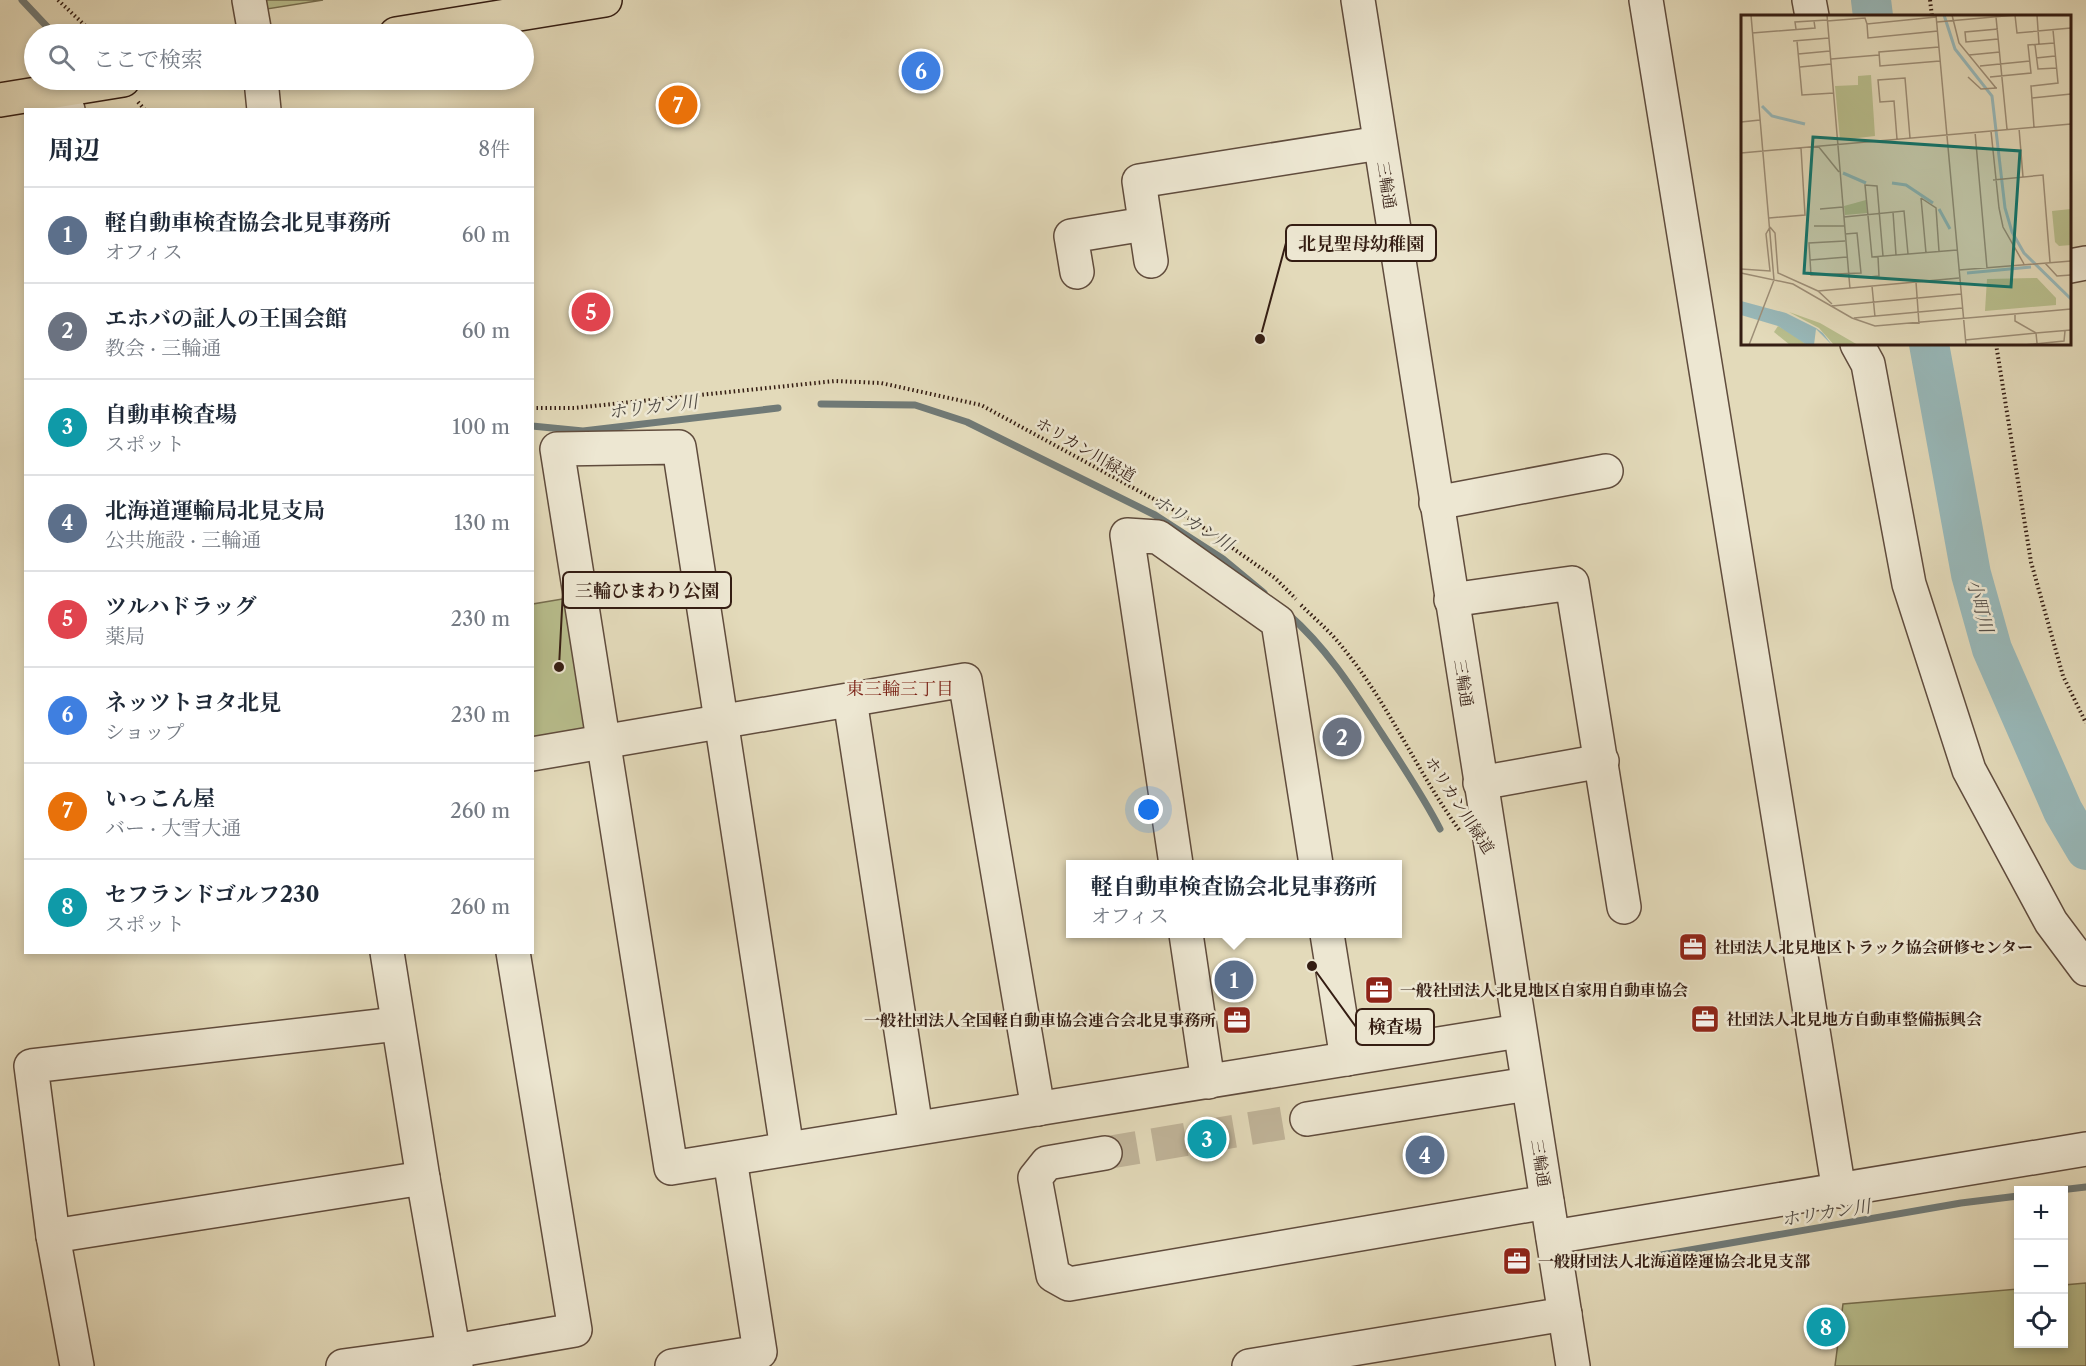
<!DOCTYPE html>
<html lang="ja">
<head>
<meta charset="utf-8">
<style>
	:root { --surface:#fff; --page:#f2f2f3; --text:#1f2937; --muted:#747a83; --line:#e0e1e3; --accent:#0f766e }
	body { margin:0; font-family:"Libre Caslon Text","Noto Serif JP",serif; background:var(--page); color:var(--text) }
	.controls { position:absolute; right:18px; bottom:18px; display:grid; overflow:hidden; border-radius:0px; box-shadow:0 3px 9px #0003 }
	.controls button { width:54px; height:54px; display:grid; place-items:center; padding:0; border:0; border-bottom:2px solid var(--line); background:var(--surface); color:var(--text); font:30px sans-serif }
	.you { position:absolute; left:1149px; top:810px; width:21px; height:21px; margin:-15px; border:4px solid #fff; border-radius:50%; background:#1a73e8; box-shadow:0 0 0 9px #1a73e833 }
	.badge { display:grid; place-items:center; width:39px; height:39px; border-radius:50%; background:var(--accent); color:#fff; font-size:20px; font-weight:700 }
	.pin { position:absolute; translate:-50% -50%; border:3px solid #fff; box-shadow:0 2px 6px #0006 }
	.popup { position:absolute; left:1066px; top:860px; width:336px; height:78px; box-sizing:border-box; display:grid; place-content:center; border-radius:0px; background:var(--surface); filter:drop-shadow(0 2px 4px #0005); font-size:20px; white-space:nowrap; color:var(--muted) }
	.popup b { font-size:22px; color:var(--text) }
	.popup::after { content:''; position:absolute; left:50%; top:100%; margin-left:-12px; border:12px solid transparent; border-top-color:var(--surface) }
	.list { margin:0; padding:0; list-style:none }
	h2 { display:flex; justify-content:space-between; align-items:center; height:78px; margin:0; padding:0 24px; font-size:26px }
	h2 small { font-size:20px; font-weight:400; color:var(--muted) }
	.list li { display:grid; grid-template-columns:39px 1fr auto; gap:18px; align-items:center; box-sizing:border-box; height:96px; padding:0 24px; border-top:2px solid var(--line) }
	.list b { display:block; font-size:22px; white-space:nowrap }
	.list p { margin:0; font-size:20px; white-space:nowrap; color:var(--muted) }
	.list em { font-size:20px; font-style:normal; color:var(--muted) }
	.icon { flex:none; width:33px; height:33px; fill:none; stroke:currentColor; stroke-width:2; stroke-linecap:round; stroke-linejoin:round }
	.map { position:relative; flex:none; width:2086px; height:1366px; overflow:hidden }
	.search { position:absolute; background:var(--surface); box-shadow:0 3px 9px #0003; left:24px; top:24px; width:510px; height:66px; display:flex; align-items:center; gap:15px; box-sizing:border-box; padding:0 21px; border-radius:33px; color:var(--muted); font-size:22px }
	.panel { position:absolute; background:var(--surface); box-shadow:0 3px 9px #0003; left:24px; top:108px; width:510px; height:846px; border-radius:0px }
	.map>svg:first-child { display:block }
	.green { fill:#b8be8d; stroke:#766e50; stroke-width:1.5 }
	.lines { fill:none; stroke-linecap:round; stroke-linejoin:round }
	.stream { stroke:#707a77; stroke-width:7 }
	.river { stroke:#98b8b9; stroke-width:40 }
	.minor-tunnel { stroke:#c0b499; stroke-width:33; stroke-dasharray:33 16; stroke-linecap:butt }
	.minor-casing { stroke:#604c3d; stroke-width:36 }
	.highway-casing { stroke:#341d13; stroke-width:36 }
	.path { stroke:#341d13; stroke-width:4; stroke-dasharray:1.5 3; stroke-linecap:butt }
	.minor { stroke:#ede7d2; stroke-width:33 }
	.highway { stroke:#e3daba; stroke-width:33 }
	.labels { text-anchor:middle; stroke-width:5; stroke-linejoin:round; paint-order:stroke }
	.street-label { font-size:16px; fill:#341d13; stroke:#ede7d2 }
	.poi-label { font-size:16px; font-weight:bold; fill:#341d13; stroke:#ede7d2; text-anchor:start }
	.water-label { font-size:18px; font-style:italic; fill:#524c45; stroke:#ede7d2 }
	.neighbourhood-label { font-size:18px; fill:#7a1f14; stroke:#ede7d2 }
	.inset-river { fill:none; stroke:#98b8b9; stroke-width:3 }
	.inset-road { fill:none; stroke:#9d8e77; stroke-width:1.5 }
	.view { fill:#0f766e; fill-opacity:0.15; stroke:#0f766e; stroke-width:3 }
	.inset-edge { fill:none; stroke:#341d13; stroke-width:3 }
	.leader { fill:none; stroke:#341d13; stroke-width:2 }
	.callout-dot { fill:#341d13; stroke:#ede7d2; stroke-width:2 }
	.callout { fill:#ede7d2; stroke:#341d13; stroke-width:2 }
	.callout-label { font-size:18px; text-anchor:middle; font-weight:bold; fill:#341d13 }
</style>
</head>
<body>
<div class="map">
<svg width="2086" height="1366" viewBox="0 0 2086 1366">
	<rect width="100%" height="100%" fill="#e3daba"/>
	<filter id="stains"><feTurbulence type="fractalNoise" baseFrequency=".00333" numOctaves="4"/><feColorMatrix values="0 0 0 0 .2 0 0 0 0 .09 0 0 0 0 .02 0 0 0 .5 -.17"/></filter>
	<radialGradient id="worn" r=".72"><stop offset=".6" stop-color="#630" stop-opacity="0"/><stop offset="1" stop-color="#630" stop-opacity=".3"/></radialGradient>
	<g class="green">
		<polygon points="265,0 323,0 267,9"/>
		<polygon points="574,597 596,729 533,739 533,604"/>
		<polygon points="2086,1283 2086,1366 1835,1366 1843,1304 2018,1289 2018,1344 2064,1344 2064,1285"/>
	</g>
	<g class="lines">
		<g class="stream">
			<polyline points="22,0 53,33"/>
			<polyline points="821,404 915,405 967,422 1155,515 1223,559 1264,593"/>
			<polyline points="532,426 583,431 778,408"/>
			<path d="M 1288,614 C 1327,648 1354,691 1382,734 C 1402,765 1423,796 1440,829"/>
			<polyline points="2060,1190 2086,1187"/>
			<polyline points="1638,1259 1961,1203 2018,1196"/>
		</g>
		<g class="river">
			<polyline points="1871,0 1873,16"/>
			<polyline points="1929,344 1971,574 1992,649 2063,811 2086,850"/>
		</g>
		<polyline class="minor-tunnel" points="1105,1153 1307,1119"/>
		<g class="minor-casing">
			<g id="minor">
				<polyline points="249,0 255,34"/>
				<polyline points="1358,0 1573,1366"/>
				<polyline points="1646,0 1839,1191"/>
				<polyline points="1809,0 1812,16"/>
				<polyline points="261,80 264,110"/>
				<polyline points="51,92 68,110"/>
				<polyline points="1151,261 1139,181 1380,143"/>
				<polyline points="2070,266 2086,263"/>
				<polyline points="1077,272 1071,236 1145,224"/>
				<polyline points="1857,344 1868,364 1909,584 1969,770 2051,922 2086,969"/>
				<polyline points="1436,503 1606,471"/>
				<polyline points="1451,600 1572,583 1624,907"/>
				<polyline points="850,700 916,1128"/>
				<polyline points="532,754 965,680 1038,1109"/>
				<polyline points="1480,783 1602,761"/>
				<polyline points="1176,864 1127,535 1158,537 1278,622 1316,864"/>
				<polyline points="1186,934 1208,1082"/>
				<polyline points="1327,934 1347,1059"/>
				<polyline points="387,952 423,1178 456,1366"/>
				<polyline points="1307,1119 1528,1084"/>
				<polyline points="787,1149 679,447 557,449 671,1168 1519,1031"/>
				<polyline points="1105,1153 1047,1163 1035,1178 1053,1275 1069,1284 1547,1202"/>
				<polyline points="53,1236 423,1178"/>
				<polyline points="1553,1237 2086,1149"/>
				<polyline points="77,1366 53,1236 31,1066 397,1024"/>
				<polyline points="343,1366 454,1351 575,1330 513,952"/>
				<polyline points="672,1366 760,1352 730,1159"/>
				<polyline points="1249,1366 1565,1314"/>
			</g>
		</g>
		<g class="highway-casing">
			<g id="highway">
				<polyline points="396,34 605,0"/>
				<polyline points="0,100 123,80"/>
			</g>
		</g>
		<g class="path">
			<polyline points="58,0 94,34"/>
			<polyline points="1930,0 1932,16"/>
			<polyline points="138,102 145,110"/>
			<polyline points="1996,344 2031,562 2063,676 2086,723"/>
			<polyline points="532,408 574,408 835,381 881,383 981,405 1194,521 1275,578 1296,599"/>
			<path d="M 1301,605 C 1315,619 1331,632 1343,648 C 1389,704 1417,772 1460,831"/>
		</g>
		<use href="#minor" class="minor"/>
		<use href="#highway" class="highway"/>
	</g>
	<defs>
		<g id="office-square" transform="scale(1.5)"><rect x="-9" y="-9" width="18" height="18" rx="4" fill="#8f2418" stroke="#ede7d2"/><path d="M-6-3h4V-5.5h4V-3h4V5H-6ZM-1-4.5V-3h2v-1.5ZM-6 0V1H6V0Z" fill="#fff"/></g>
	</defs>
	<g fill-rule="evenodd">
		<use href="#office-square" x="1693" y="947"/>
		<use href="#office-square" x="1379" y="990"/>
		<use href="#office-square" x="1705" y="1019"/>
		<use href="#office-square" x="1237" y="1020"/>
		<use href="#office-square" x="1517" y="1261"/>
	</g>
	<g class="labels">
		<g class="street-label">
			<text transform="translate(1387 185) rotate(81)" y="6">三輪通</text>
			<text transform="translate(1086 449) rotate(30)" y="6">ホリカン川緑道</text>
			<text transform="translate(1464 683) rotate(81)" y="6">三輪通</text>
			<text transform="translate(1460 805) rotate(57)" y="6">ホリカン川緑道</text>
			<text transform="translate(1541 1163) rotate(81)" y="6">三輪通</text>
		</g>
		<g class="poi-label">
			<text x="1714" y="953">社団法人北見地区トラック協会研修センター</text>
			<text x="1400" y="996">一般社団法人北見地区自家用自動車協会</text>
			<text x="1726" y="1025">社団法人北見地方自動車整備振興会</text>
			<text x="1216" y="1026" text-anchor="end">一般社団法人全国軽自動車協会連合会北見事務所</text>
			<text x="1538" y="1267">一般財団法人北海道陸運協会北見支部</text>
		</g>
		<g class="water-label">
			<text transform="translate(653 407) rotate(-7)" y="6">ホリカン川</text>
			<text transform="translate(1193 523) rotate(32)" y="6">ホリカン川</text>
			<text transform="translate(1980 606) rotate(75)" y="6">小町川</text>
			<text transform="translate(1826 1213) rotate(-9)" y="6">ホリカン川</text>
		</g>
		<g class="neighbourhood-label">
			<text x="900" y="695">東三輪三丁目</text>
		</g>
	</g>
	<g transform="translate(1741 15)">
		<rect width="330" height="330" fill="#e3daba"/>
		<path d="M 48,297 L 79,308 L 117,330 L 93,330 L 78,313 ZM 37,311 L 53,320 L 66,330 L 49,330 L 33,317 Z" fill="#b8be8d"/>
		<path d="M 130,60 L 134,121 L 99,125 L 94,71 L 117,70 L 117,61 ZM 125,185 L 126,198 L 104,200 L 103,191 ZM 330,194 L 330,230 L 318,231 L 314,227 L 311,196 ZM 296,263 L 315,283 L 315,290 L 244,296 L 246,264 Z" fill="#b8be8d"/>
		<path d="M 0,286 L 45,298 L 75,313 L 82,318 L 91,330 L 75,314 L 73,330 L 66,330 L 37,311 L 0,300 Z" fill="#98b8b9"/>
		<path class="inset-river" d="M 203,0 L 214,34 L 251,81 L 264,193 L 271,217 L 283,238 L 330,284M 21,91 L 31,101 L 64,109M 102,158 L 125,168M 151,168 L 165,170 L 192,188M 198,194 L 209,214M 226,258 L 290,252"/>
		<path class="inset-road" d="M 86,0 L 109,274M 195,0 L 225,330M 211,0 L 218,28 L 255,73M 274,0 L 276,18 L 330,13M 296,0 L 298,29M 255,2 L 266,114M 86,6 L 124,3 L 126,9 L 195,2M 196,7 L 275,0M 126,9 L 127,23 L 197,16M 55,14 L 54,7 L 86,5M 257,14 L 224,17 L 225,27 L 257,24M 11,18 L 74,13 L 73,6M 52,26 L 88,23M 56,26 L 61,80 L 93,78M 294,30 L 297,54 L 316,53M 198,32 L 138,37 L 139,51 L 199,46M 57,39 L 89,36M 228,40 L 259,37M 295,43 L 314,41M 90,44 L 138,40M 239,51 L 289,46M 59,52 L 90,49M 227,62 L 240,74 L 256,73M 249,62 L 290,58 L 287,30 L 313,28M 291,83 L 330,79M 0,107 L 19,105M 293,112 L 290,71 L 317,68 L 312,15M 278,113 L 282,162M 250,116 L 258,193 L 262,212 L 283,249M 234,117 L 246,253M 156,124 L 153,86 L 139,87 L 137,65 L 164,63 L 169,123M 77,131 L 98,157M 0,138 L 330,109M 252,165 L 302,160 L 309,247M 180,183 L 195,193 L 198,236M 180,183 L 185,238M 79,194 L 102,192M 152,197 L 155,240M 103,202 L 163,196 L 167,239M 28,203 L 64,200 L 60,133M 73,211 L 103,211M 29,212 L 34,218 L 37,258 L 77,276 L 91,289M 104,219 L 116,218 L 120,258 L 70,260 L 68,228 L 104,226M 142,241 L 136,171 L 124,170 L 131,242 L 216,235M 69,245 L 106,242M 304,248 L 316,261 L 330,260M 0,254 L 29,256 L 25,219 L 29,212M 218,255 L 330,246M 0,258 L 52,269 L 111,303 L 134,311 L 330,294M 128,262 L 138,261 L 137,242M 175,267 L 178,309M 131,271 L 134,302M 77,276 L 218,263M 91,291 L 220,279M 274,299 L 274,306 L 295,318 L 330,315M 113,303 L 221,293M 224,325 L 295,318 L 296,328M 8,330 L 33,265 L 10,0M 283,330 L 323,326 L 324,316"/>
		<path class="view" d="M 72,122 L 279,136 L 270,272 L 63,258 Z"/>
		<rect width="330" height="330" class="inset-edge"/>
	</g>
	<path class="leader" d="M1260 339L1286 243M559 667L563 590M1312 966L1356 1027"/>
	<g class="callout-dot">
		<circle cx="1260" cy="339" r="6"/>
		<circle cx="559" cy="667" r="6"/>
		<circle cx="1312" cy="966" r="6"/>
	</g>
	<g class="callout">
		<rect x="1286" y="225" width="150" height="36" rx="6"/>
		<rect x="563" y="572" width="168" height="36" rx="6"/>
		<rect x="1356" y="1009" width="78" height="36" rx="6"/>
	</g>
	<g class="callout-label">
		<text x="1361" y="250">北見聖母幼稚園</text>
		<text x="647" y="597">三輪ひまわり公園</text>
		<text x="1395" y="1033">検査場</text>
	</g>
	<rect width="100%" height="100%" filter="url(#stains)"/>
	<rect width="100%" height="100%" fill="url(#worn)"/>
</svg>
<div class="controls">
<button>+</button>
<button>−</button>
<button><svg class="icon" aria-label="locate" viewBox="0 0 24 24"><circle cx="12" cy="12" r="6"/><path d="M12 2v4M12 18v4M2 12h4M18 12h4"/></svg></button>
</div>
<div class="you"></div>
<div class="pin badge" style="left:1234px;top:980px;background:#5c6f8a">1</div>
<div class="popup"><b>軽自動車検査協会北見事務所</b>オフィス</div>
<div class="pin badge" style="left:1342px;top:737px;background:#6b7280">2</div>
<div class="pin badge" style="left:1207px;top:1139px;background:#0f9aa8">3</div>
<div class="pin badge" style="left:1425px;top:1155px;background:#5c6f8a">4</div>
<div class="pin badge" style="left:591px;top:312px;background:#e0444e">5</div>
<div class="pin badge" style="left:921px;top:71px;background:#3f7fe0">6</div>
<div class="pin badge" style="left:678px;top:105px;background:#e8710a">7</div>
<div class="pin badge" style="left:1826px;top:1327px;background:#0f9aa8">8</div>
<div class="search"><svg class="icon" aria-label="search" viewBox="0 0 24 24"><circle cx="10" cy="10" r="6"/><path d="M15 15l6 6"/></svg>ここで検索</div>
<section class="panel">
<h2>周辺<small>8件</small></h2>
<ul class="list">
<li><span class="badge" style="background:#5c6f8a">1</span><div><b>軽自動車検査協会北見事務所</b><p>オフィス</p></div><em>60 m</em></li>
<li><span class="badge" style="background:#6b7280">2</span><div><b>エホバの証人の王国会館</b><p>教会 · 三輪通</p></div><em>60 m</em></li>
<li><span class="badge" style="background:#0f9aa8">3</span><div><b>自動車検査場</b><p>スポット</p></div><em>100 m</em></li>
<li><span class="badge" style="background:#5c6f8a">4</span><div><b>北海道運輸局北見支局</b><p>公共施設 · 三輪通</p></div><em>130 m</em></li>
<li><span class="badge" style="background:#e0444e">5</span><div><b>ツルハドラッグ</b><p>薬局</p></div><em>230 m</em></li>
<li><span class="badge" style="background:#3f7fe0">6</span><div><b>ネッツトヨタ北見</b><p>ショップ</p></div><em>230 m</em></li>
<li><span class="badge" style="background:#e8710a">7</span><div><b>いっこん屋</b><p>バー · 大雪大通</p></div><em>260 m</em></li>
<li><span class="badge" style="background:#0f9aa8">8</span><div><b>セフランドゴルフ230</b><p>スポット</p></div><em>260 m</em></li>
</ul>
</section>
</div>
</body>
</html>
